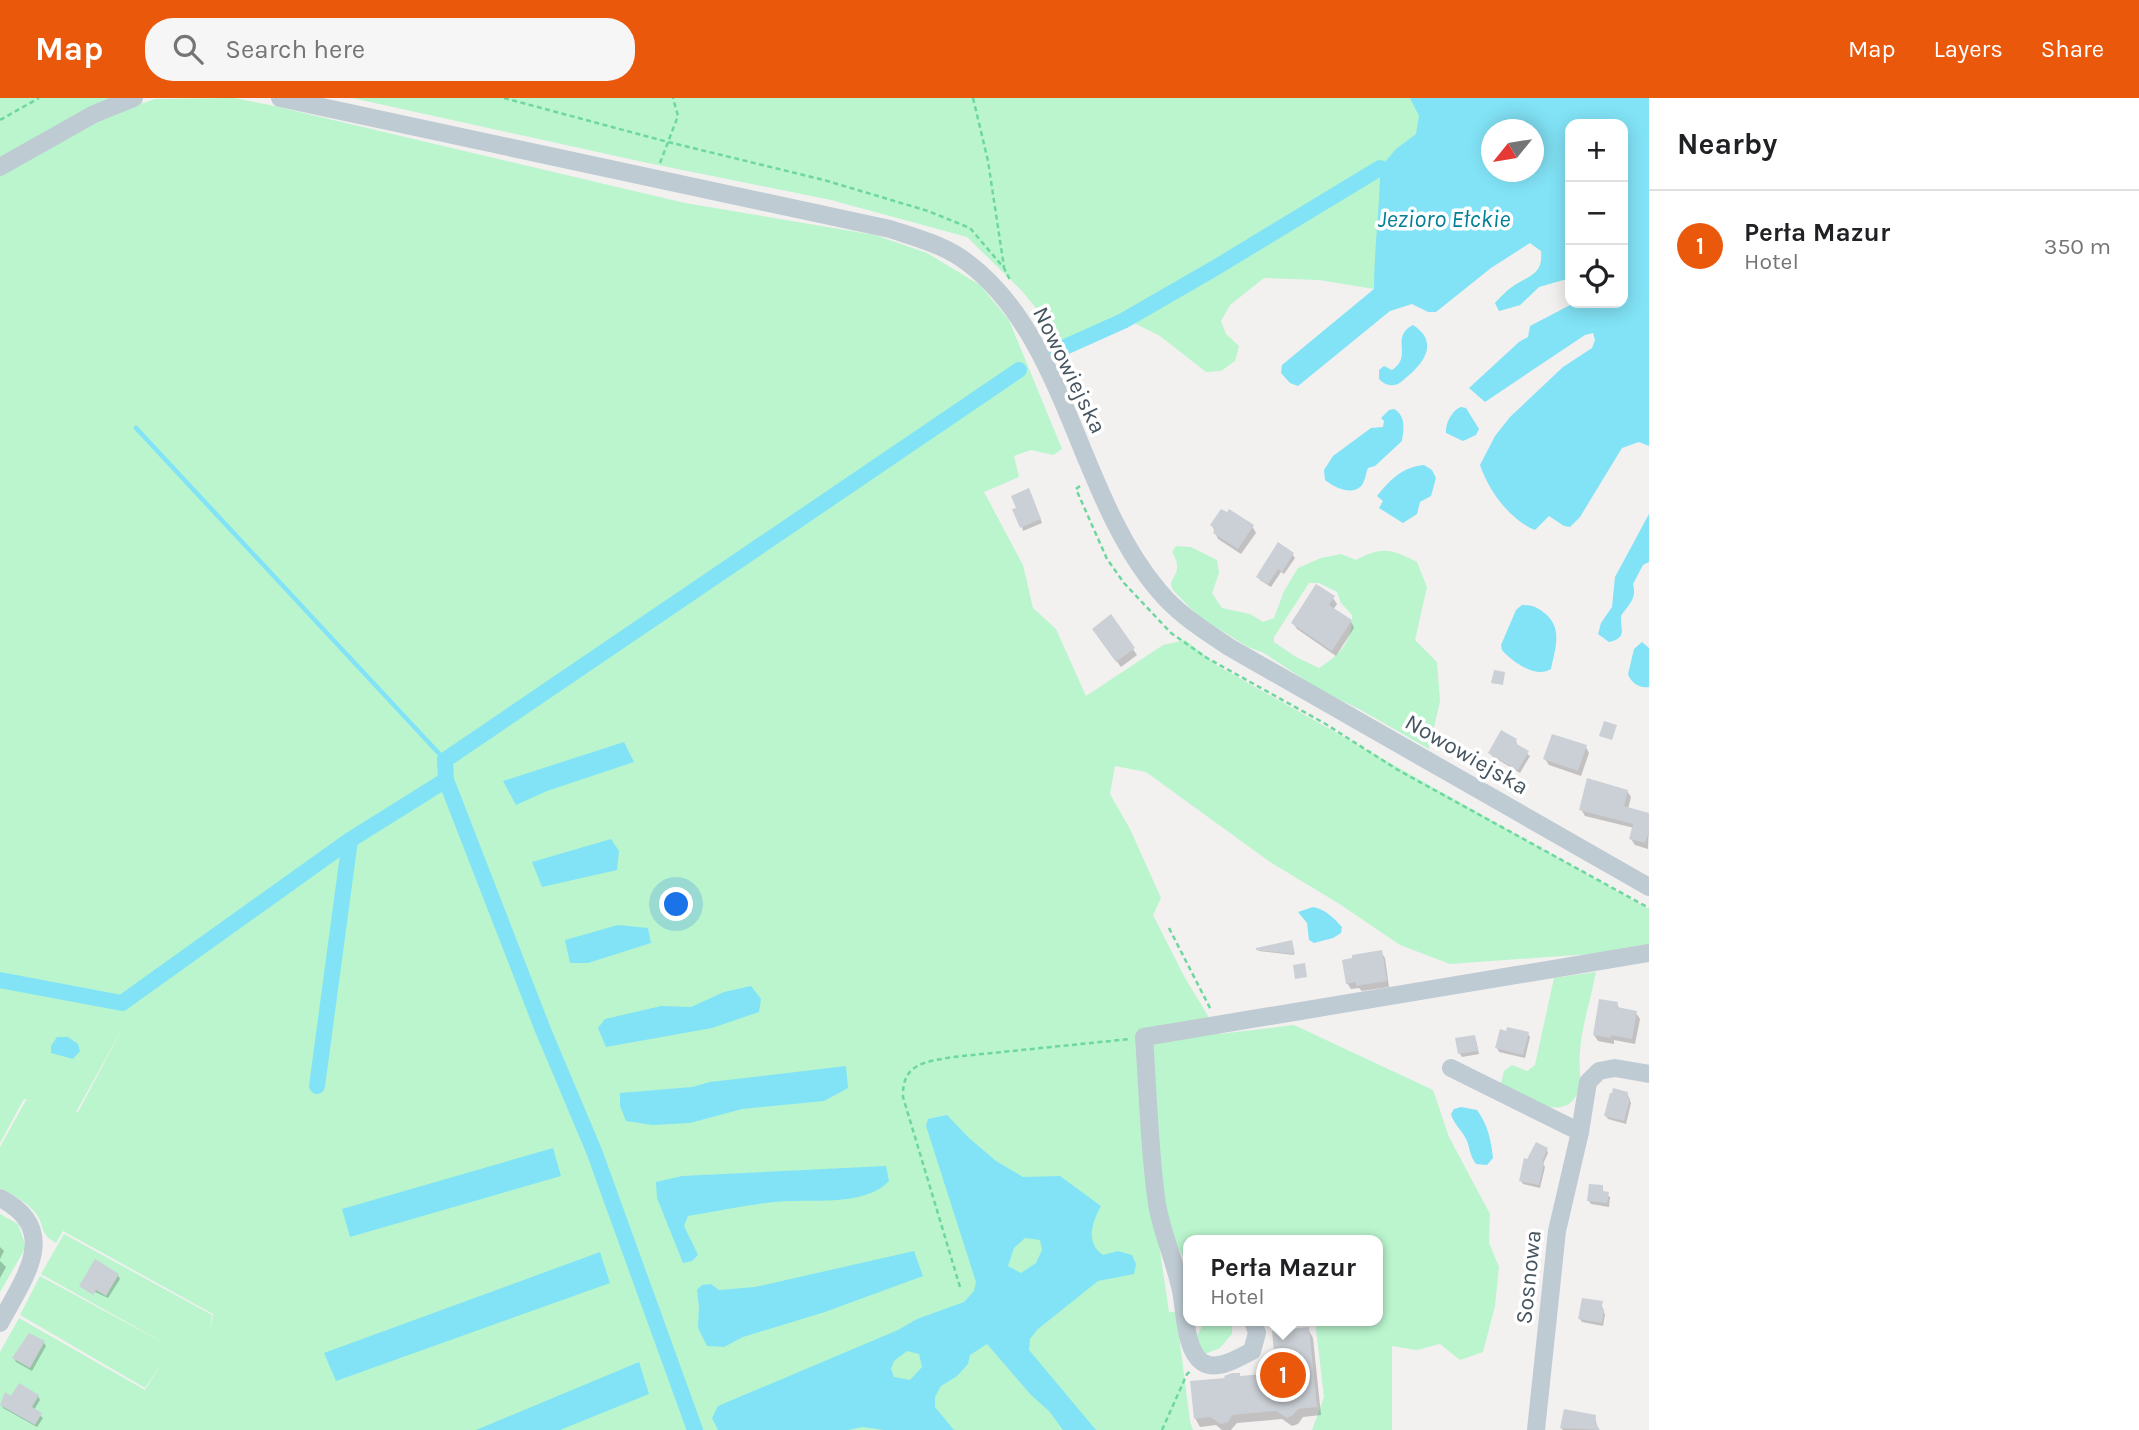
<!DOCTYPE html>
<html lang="en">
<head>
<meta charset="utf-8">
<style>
	:root { --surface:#fff; --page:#f6f6f6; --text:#202124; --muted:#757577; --line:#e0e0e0; --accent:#ea580c }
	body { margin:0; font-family:Karla,sans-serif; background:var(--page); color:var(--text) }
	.controls { position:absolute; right:21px; top:21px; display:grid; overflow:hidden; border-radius:14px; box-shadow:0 4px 18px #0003 }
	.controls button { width:63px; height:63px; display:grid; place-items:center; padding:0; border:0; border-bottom:2px solid var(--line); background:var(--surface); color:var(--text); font:35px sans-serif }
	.compass { position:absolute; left:1481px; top:21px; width:63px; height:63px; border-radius:50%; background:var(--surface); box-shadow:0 4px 18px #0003; rotate:240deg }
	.you { position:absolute; left:677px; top:807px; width:24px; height:24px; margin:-18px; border:5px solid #fff; border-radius:50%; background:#1a73e8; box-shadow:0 0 0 10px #1a73e833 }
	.badge { display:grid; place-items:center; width:46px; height:46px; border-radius:50%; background:var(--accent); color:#fff; font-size:23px; font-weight:700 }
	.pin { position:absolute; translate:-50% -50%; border:4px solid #fff; box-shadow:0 2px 7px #0006 }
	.popup { position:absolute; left:1183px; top:1137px; width:200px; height:91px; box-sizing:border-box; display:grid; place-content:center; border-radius:14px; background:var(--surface); filter:drop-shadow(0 2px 5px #0005); font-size:23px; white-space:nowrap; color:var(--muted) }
	.popup b { font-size:26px; color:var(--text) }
	.popup::after { content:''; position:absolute; left:50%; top:100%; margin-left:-14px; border:14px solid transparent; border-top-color:var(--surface) }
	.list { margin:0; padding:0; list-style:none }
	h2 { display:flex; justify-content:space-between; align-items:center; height:91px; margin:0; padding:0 28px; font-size:30px }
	h2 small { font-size:23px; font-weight:400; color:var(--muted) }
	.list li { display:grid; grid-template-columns:46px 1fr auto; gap:21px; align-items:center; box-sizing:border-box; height:112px; padding:0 28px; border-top:2px solid var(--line) }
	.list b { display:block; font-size:26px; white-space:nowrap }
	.list p { margin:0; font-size:23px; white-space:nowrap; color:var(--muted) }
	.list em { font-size:23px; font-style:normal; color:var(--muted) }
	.icon { flex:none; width:38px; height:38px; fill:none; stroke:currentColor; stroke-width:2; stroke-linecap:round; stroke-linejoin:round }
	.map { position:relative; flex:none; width:1649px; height:1332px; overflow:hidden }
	header { display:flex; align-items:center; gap:42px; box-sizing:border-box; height:98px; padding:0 35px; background:var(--accent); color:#fff }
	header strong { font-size:33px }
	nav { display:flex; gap:38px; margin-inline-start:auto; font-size:24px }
	.search { width:490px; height:63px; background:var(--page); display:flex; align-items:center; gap:18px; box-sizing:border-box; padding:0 24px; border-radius:28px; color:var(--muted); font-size:26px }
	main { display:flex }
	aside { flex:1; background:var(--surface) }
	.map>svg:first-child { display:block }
	.green { fill:#baf5ce; fill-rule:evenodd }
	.water { fill:#82e3f6; fill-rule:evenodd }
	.shadow { fill:#0003 }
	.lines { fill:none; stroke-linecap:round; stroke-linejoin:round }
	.stream { stroke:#82e3f6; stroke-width:4.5 }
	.canal { stroke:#82e3f6; stroke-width:16 }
	.building { fill:#cbd0d6 }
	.path { stroke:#6ed79e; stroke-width:2.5; stroke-dasharray:5 3.5; stroke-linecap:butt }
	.minor { stroke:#bfcbd3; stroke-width:18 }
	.labels { text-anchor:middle; stroke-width:7; stroke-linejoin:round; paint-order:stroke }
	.street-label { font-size:23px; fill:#465560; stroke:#fff }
	.water-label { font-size:24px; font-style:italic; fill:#037f97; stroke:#fff }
</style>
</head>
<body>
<header>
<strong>Map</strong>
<div class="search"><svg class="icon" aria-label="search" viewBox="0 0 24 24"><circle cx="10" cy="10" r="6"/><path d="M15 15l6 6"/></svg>Search here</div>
<nav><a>Map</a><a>Layers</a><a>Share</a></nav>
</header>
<main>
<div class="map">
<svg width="1649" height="1332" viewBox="0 0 1649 1332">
	<rect width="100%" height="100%" fill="#f3f0f0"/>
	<g class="green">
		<polygon points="0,0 115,0 0,59"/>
		<path d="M 234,0 L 270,7 L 685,105 L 875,137 L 927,155 L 980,187 L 1009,222 L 1062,351 L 1053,357 L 1031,352 L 1014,358 L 1019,379 L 984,394 L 1023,467 L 1033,510 L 1056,531 L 1086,598 L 1163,547 L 1185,542 L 1218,568 L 1649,811 L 1649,846 L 1591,856 L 1450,866 L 1400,847 L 1338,805 L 1270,764 L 1146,674 L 1115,668 L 1110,696 L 1130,731 L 1161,800 L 1153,817 L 1185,880 L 1219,936 L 1294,927 L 1433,992 L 1449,1039 L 1490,1116 L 1489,1145 L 1499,1169 L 1495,1208 L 1483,1254 L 1460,1262 L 1440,1246 L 1417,1252 L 1392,1248 L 1392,1332 L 1312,1332 L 1324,1299 L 1315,1223 L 1378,1223 L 1378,1142 L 1188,1142 L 1188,1166 L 1171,1139 L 1157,1133 L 1169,1214 L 1176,1214 L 1190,1323 L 1193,1332 L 0,1332 L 0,1254 L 19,1220 L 145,1292 L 161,1266 L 145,1290 L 20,1217 L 40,1178 L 171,1249 L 41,1176 L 64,1136 L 212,1217 L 210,1235 L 213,1216 L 63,1133 L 56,1145 C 40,1136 45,1130 37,1117 C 29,1105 13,1097 0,1090 L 0,1049 L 26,1002 L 33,1003 L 24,1001 L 0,1045 L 0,77 L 114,15 L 155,1 ZM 125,926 L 78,1014 L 76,1014 Z"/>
		<path d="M 352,0 L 1553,0 L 1570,180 L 1539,189 L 1520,207 L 1499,213 L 1495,205 C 1500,200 1506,193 1512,189 C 1528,177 1544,177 1541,153 L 1530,145 L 1374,191 L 1319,182 L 1264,180 L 1230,207 L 1221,223 L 1226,236 L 1239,248 L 1235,263 L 1221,273 L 1206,274 L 1160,238 L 1122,219 L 1065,246 L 1022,193 L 967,139 L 831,102 L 643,64 ZM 1492,32 L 1534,32 L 1534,74 L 1492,74 Z"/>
		<path d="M 1176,448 L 1191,449 L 1217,462 L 1219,475 L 1212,495 L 1222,510 L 1250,516 L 1263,524 L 1274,520 L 1284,493 L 1298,470 L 1321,460 L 1341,456 L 1356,462 C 1383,448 1391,451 1417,464 L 1427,489 L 1415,542 L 1437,564 L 1440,603 L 1429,651 L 1361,612 L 1320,592 L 1264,555 L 1248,549 L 1198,518 L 1172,491 L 1171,484 C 1179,472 1179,466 1172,454 ZM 1309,485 L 1319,485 L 1337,494 L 1341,505 L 1352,517 C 1353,543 1340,557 1319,570 L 1296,559 L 1274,544 L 1274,539 Z"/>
		<path d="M 1596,874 C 1591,900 1582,927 1580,953 C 1578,968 1583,983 1577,996 C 1562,1027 1519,996 1501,986 L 1504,973 L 1512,967 L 1527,973 L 1535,967 L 1554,880 Z"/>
		<polygon points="0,1116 18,1126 26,1149 0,1194"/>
		<polygon points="1209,1223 1227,1223 1232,1229 1232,1236 1220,1250 1205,1256 1195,1241 1203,1227"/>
	</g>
	<g class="water">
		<path d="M 1410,0 L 1649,0 L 1649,348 L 1639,344 L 1622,350 L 1580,419 L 1570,429 L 1564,428 L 1549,418 L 1535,432 C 1509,421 1489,393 1480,367 L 1495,338 L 1510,319 L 1563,269 L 1592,250 L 1595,242 L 1593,235 L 1585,237 L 1485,304 L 1469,290 L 1519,244 L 1528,239 L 1530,228 L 1574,205 L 1623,205 L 1623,26 L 1570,26 L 1570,180 L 1539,189 L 1520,207 L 1499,213 L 1495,205 C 1500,200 1506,193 1512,189 C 1528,178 1544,177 1541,153 L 1530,145 L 1491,170 L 1436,214 L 1428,214 L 1412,206 L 1390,213 L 1298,288 L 1290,285 L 1281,275 L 1282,267 L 1374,191 C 1374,151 1380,111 1380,70 L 1396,51 L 1416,36 L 1419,18 ZM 1492,32 L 1534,32 L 1534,74 L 1492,74 Z"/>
		<path d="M 1413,227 C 1438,243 1426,263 1408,278 C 1404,281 1399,287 1394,287 C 1388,288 1383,285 1379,281 L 1379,272 L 1384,268 L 1392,272 C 1414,258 1389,239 1413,227 Z"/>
		<path d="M 1461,309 L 1466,310 L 1479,331 L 1476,337 L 1463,343 L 1446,335 C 1445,326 1452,312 1461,309 Z"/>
		<path d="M 1394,311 C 1406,318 1404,330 1402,343 L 1375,368 L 1368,370 C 1366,375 1365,383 1362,387 C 1352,399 1334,389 1325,382 L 1324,372 L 1333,358 L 1371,330 L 1383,329 L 1384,323 L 1381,320 L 1389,312 Z"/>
		<path d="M 1424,367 L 1432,372 L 1436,380 L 1431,398 L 1420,404 L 1417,416 L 1403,425 L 1379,410 L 1383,403 L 1377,398 C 1390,382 1402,369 1424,367 Z"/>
		<path d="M 1649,416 L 1649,464 L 1643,467 L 1633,486 C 1637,501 1629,506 1621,518 C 1620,531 1628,540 1609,544 L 1598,536 L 1601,525 L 1612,509 L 1615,479 Z"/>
		<path d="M 1522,507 C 1531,507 1537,509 1543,514 C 1564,529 1555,550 1551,571 C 1537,581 1512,564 1502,552 L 1501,547 L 1516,512 Z"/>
		<path d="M 1642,544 L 1649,550 L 1649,589 C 1640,591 1630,584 1628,576 L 1634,551 Z"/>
		<polygon points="624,644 634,664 547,693 516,707 503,683"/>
		<polygon points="611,741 619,753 617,772 542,789 532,764"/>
		<path d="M 1313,809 C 1325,811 1334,820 1342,829 L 1341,835 L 1333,840 L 1314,845 L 1309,842 L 1307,825 L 1298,814 Z"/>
		<polygon points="618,827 648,830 651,845 588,865 570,865 565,842"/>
		<polygon points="751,888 761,901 759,914 712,930 606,949 598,930 605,921 661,908 691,909 724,894"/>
		<polygon points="57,939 68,939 78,946 80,953 73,961 51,955 51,948"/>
		<polygon points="846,968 848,990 824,1003 742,1011 690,1025 652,1027 626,1023 620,1008 620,995 692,989 710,984"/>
		<path d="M 1461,1009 L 1477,1012 C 1488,1027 1491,1042 1493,1060 L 1487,1067 L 1476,1066 C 1470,1058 1470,1051 1467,1043 C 1463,1033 1454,1027 1451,1016 L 1454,1011 Z"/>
		<path d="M 947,1017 L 969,1040 L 996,1063 L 1023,1079 L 1060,1078 L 1101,1108 C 1092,1124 1085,1145 1103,1157 L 1118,1153 L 1132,1157 L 1136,1166 L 1134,1176 L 1098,1183 L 1038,1231 L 1030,1241 L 1029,1252 L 1096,1332 L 1063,1332 L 1049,1313 L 1031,1297 L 987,1246 L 970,1257 L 968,1266 L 957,1278 L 941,1288 L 935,1299 L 935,1309 L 954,1332 L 884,1332 L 863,1329 L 848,1332 L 718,1332 L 712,1320 L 718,1308 L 898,1232 L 917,1221 L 964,1204 L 974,1193 L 976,1184 L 926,1028 L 928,1021 ZM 1025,1140 L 1040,1142 L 1042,1152 L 1036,1165 L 1021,1175 L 1008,1168 L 1014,1150 ZM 907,1253 L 919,1256 L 922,1269 L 910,1282 L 894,1279 L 891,1271 L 894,1263 Z"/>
		<polygon points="553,1050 561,1078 350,1139 342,1111"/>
		<path d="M 886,1068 L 889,1083 C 864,1110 808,1100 774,1104 C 745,1107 717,1113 688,1118 L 684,1128 L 698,1157 L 692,1163 L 683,1165 L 657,1100 L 656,1084 L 682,1078 Z"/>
		<polygon points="914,1153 923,1178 825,1214 743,1239 724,1249 707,1248 698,1230 699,1209 697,1192 702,1187 711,1186 719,1192 755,1189"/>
		<polygon points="600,1154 610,1185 336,1283 324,1255"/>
		<polygon points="639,1264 649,1296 560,1332 476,1332"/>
	</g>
	<g class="shadow">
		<polygon points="1031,396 1042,425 1023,433 1018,411"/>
		<polygon points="1212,427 1252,428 1256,435 1241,456 1218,441"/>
		<polygon points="1292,456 1295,460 1284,476 1281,474 1271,489 1260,482 1258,479"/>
		<polygon points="1333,500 1337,506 1333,512 1351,523 1354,530 1336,558 1297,531 1293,525"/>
		<polygon points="1110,519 1137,557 1121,569 1097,537"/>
		<polygon points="1516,642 1517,648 1530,658 1520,675 1492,658 1490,655"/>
		<polygon points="1586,649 1589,655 1581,678 1549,667 1545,661"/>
		<polygon points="1627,693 1631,699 1628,711 1649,716 1648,751 1635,747 1631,741 1634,730 1585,718 1581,711"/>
		<polygon points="1292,845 1294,857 1259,853 1258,851"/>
		<polygon points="1381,854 1385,860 1389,889 1362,893 1359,890 1351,891 1347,885"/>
		<polygon points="1617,906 1620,912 1636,915 1640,921 1635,946 1614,942 1614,946 1598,943 1594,937"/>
		<polygon points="1507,935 1528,936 1530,939 1525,960 1499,954 1497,950"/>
		<polygon points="1476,942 1479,956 1462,959 1460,956"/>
		<polygon points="1627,995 1631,1005 1626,1026 1608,1021 1606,1018"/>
		<polygon points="1547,1052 1548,1055 1543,1066 1545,1069 1540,1090 1523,1086 1521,1083"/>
		<polygon points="1602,1089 1604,1095 1610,1099 1609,1109 1591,1106 1589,1103"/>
		<polygon points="0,1149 4,1153 0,1161"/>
		<polygon points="0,1163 6,1169 0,1180"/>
		<polygon points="118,1177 120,1181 108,1200 82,1188"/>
		<polygon points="1601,1205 1605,1217 1603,1228 1582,1224 1580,1221"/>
		<polygon points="1308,1231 1313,1240 1321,1317 1303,1319 1298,1326 1292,1328 1282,1321 1237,1325 1231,1332 1222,1332 1216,1327 1200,1329 1195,1320 1241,1280 1278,1276"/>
		<polygon points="44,1245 46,1248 32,1273 16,1264 14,1260"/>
		<polygon points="38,1298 40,1302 34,1312 43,1320 37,1329 3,1310 1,1306 12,1300"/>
		<polygon points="1595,1319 1598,1332 1563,1332 1561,1330"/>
	</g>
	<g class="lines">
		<polyline class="stream" points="136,330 445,662"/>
		<g class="canal">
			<polyline points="1056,253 1123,223 1215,170 1380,70"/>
			<polyline points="446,682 445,662 1019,272"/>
			<polyline points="0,882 122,905 350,742 446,682 543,932 594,1053 695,1332"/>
			<polyline points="317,988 350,742"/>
		</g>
	</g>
	<g class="building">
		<polygon points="1029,390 1041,421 1020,430 1012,411 1016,410 1011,398"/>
		<polygon points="1221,411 1227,414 1229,411 1254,427 1238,451 1213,435 1215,431 1210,427"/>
		<polygon points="1278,444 1294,455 1282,474 1278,471 1268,486 1256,479"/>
		<polygon points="1316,486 1335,498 1329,507 1352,522 1332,553 1291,525"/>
		<polygon points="1111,516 1135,550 1116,564 1092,531"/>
		<polygon points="1494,572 1505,574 1503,587 1491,585"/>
		<polygon points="1604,623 1617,627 1612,642 1599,638"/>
		<polygon points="1501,632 1517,641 1515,645 1529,653 1518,672 1488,655"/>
		<polygon points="1552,636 1587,647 1578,673 1543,661"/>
		<polygon points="1587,680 1628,692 1624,708 1649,715 1649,739 1647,738 1645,745 1629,741 1633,726 1579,712"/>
		<polygon points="1292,842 1295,856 1256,852 1256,850"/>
		<polygon points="1382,852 1387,883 1356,888 1356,884 1346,886 1342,862 1352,860 1352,857"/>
		<polygon points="1305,865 1307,879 1295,881 1293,867"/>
		<polygon points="1599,901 1618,904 1617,909 1637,913 1632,941 1611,937 1611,940 1593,937"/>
		<polygon points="1507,929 1529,934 1523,957 1495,950 1500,931 1506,933"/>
		<polygon points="1475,937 1478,953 1458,956 1455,940"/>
		<polygon points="1613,990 1628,994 1627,999 1630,1000 1624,1023 1604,1018 1610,995 1612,995"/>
		<polygon points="1536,1044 1548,1050 1542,1064 1544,1065 1539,1087 1519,1083 1524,1060 1527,1061"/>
		<polygon points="1589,1086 1603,1087 1603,1093 1609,1094 1607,1105 1587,1103"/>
		<polygon points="95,1161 119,1176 106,1198 96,1192 93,1197 79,1188"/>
		<polygon points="1582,1200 1603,1203 1601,1211 1604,1211 1602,1225 1578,1221"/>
		<polygon points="1309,1229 1317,1309 1298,1311 1293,1317 1287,1320 1276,1313 1232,1317 1228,1324 1221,1326 1210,1319 1194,1321 1190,1283 1225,1280 1224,1278 1232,1275 1240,1275 1240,1278 1276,1275 1272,1233"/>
		<polygon points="29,1235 45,1243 30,1270 12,1260"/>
		<polygon points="19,1285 39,1297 32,1309 42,1315 35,1327 0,1307 5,1294 11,1298"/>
		<polygon points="1564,1311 1596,1317 1595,1324 1600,1332 1560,1330"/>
	</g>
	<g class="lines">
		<g class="path">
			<polyline points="504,0 668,44 824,82 928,113 970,130 1004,170 1010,182"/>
			<polyline points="973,0 988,63 1004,169"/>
			<polyline points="0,22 39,0"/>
			<polyline points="660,65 678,18 673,0"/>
			<polyline points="1080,388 1076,391 1107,461 1124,485 1171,535 1207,560 1324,625 1398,672 1649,810"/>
			<polyline points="1169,830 1211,912"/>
			<path d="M 960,1189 L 903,999 C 902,965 925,964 953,959 L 1130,941"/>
			<polyline points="1162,1332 1187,1276 1191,1273"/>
		</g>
		<g class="minor">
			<path d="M 280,0 L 890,131 C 917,140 945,147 968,165 C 1067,240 1078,398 1159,493 C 1179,517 1204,532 1229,549 L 1649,789"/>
			<polyline points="0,69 94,16 134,0"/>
			<polyline points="1451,970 1580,1034"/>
			<path d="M 0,1100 C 62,1132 24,1180 0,1225"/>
			<path d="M 1253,1223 L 1257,1235 L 1252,1253 C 1238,1260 1217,1274 1202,1264 C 1185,1252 1185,1213 1181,1193 C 1175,1163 1162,1136 1157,1106 C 1149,1051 1148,994 1144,939 L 1649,855"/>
			<polyline points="1536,1332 1557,1133 1580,1034 1588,984 1599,973 1615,970 1649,976"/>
		</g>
	</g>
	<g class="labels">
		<g class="street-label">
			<text transform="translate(1070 272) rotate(64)" y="8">Nowowiejska</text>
			<text transform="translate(1467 656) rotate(30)" y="8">Nowowiejska</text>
			<text transform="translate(1528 1179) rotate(-84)" y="8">Sosnowa</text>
		</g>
		<g class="water-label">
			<text x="1444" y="129">Jezioro Ełckie</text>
		</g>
	</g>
</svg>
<div class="controls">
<button>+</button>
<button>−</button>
<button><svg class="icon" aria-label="locate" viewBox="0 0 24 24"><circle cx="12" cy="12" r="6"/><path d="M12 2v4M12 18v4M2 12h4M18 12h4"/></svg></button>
</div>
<svg class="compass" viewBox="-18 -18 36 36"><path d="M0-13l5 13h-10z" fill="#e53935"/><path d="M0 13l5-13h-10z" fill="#757577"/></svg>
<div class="you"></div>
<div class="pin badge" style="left:1283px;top:1277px">1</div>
<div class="popup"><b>Perła Mazur</b>Hotel</div>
</div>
<aside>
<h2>Nearby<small></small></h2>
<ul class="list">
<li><span class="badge">1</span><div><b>Perła Mazur</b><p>Hotel</p></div><em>350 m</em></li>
</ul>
</aside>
</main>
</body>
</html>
